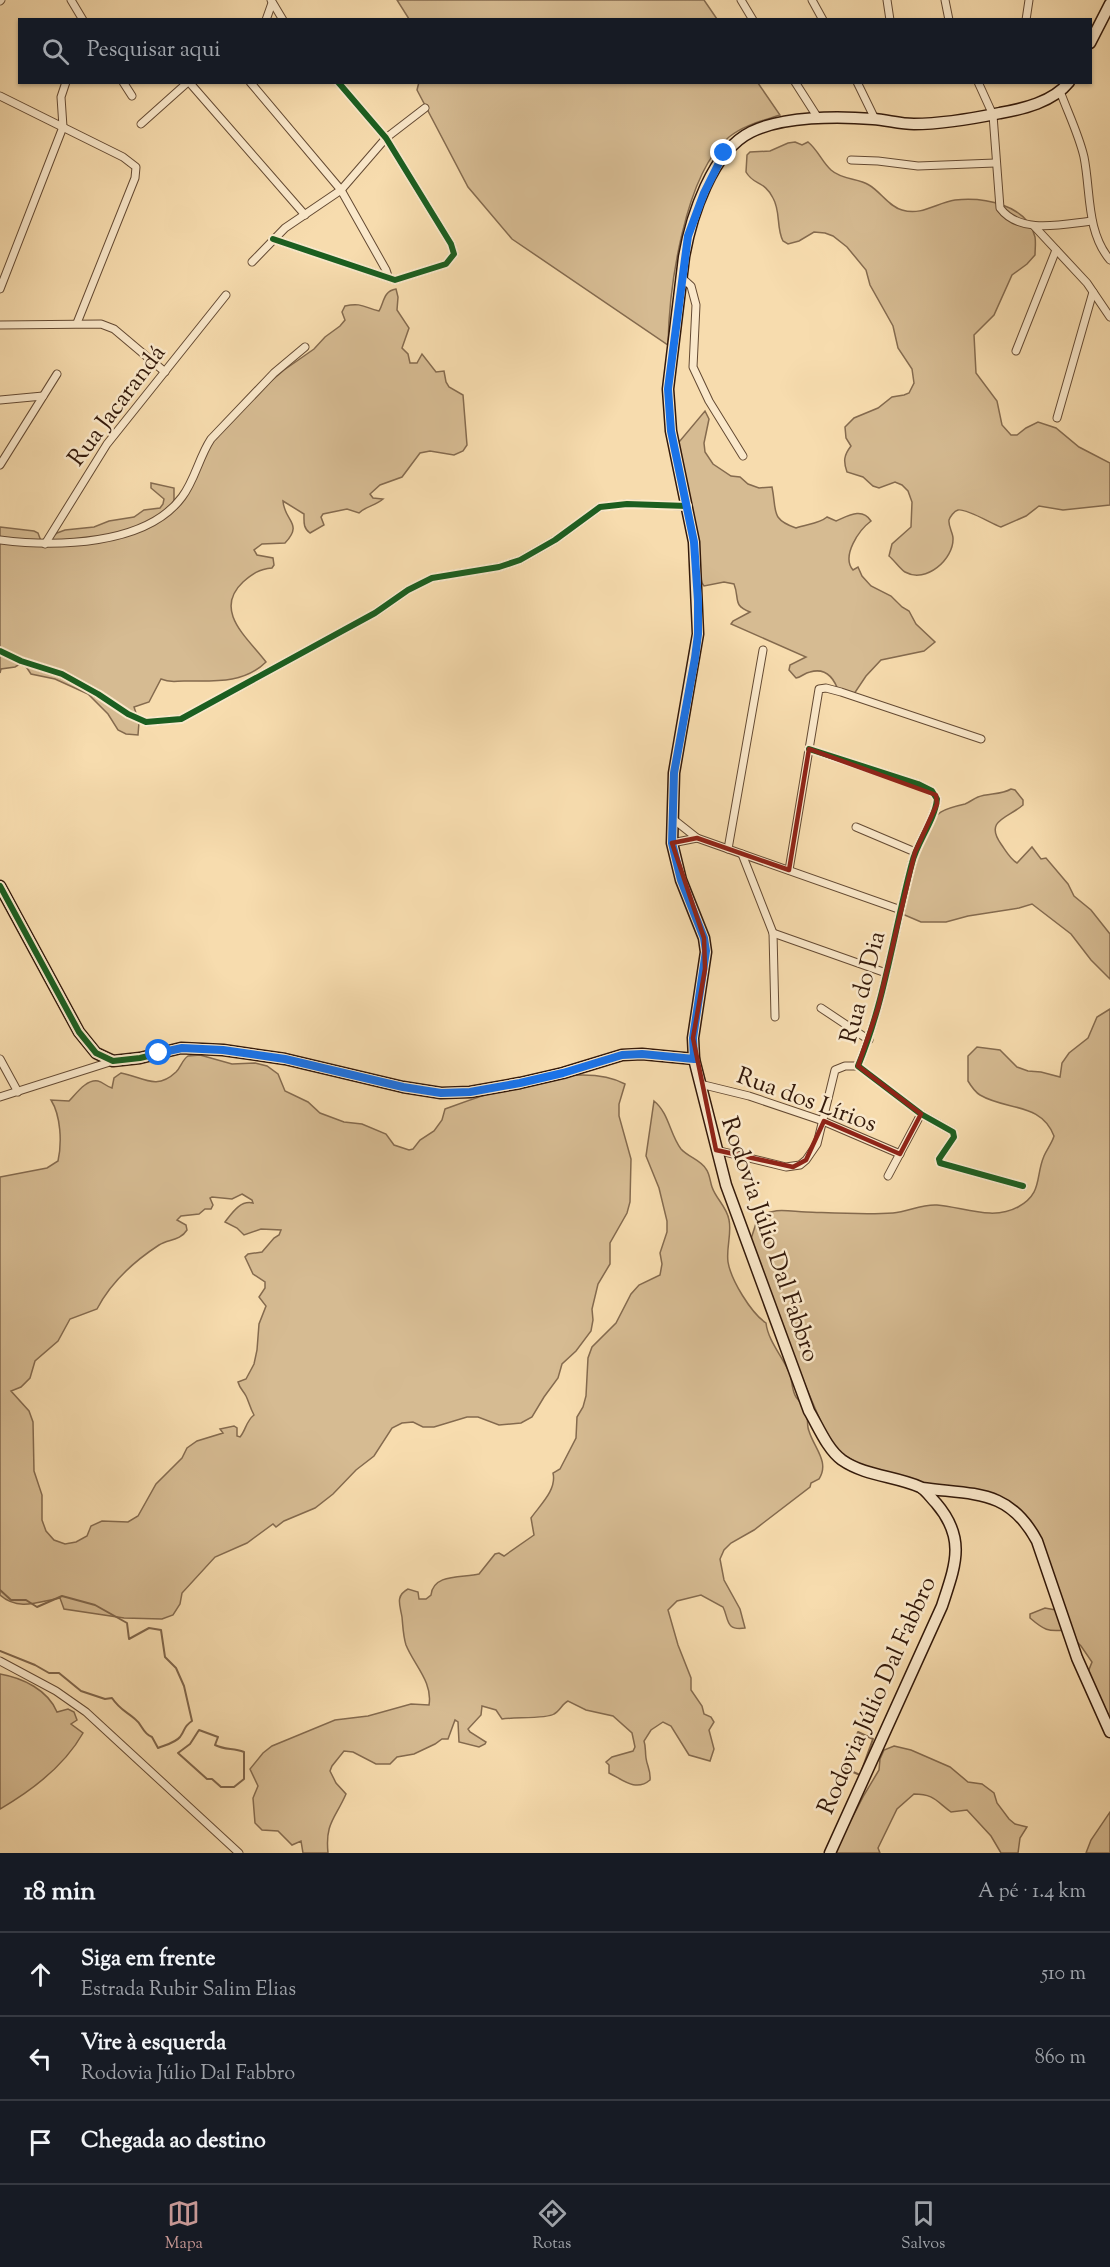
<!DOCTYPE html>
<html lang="pt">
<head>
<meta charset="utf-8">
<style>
	:root { --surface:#171b24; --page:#20242c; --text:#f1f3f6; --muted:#9ea1a6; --line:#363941; --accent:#c59692 }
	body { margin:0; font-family:"Sorts Mill Goudy",serif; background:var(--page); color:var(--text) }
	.stop { position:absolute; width:18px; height:18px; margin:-14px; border:4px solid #1a73e8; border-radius:50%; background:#fff }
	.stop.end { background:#1a73e8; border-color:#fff; box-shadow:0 2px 6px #0008 }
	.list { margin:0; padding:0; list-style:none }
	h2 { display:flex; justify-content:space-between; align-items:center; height:78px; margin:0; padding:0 24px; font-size:26px }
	h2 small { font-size:20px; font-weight:400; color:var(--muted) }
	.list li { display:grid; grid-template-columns:39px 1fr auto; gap:18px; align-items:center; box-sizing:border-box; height:84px; padding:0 24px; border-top:2px solid var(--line) }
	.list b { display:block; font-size:22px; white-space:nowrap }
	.list p { margin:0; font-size:20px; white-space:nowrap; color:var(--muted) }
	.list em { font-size:20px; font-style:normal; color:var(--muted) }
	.icon { flex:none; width:33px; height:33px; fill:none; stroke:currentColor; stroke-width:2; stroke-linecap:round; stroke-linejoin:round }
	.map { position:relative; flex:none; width:1110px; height:1853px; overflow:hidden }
	.search { position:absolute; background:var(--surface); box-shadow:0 2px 4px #0004; left:18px; right:18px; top:18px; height:66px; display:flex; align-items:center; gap:15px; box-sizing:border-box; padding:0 21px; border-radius:0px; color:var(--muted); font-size:22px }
	.sheet { height:330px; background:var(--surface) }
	nav { display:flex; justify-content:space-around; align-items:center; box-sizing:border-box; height:84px; border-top:2px solid var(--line); background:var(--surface); font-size:16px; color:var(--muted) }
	nav a { display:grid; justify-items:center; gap:3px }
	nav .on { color:var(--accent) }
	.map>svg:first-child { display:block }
	.green { fill:#d6bb92; stroke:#846a4e; stroke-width:1.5; fill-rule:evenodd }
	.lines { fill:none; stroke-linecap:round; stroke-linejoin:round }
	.stream { stroke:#80664b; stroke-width:2 }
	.street-casing { stroke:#644a33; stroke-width:9 }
	.secondary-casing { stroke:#33190a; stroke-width:13 }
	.street { stroke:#fae8ca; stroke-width:7 }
	.secondary { stroke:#fae8ca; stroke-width:10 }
	.cycleway-casing { stroke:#fae8ca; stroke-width:10 }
	.cycleway { stroke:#1b5e20; stroke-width:6 }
	.route { stroke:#1a73e8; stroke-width:8 }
	.marked { fill:none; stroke:#8f2418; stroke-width:4.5; stroke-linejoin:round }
	.labels { text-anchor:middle; stroke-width:5; stroke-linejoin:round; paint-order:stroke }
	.street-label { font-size:24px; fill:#33190a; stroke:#fae8ca }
</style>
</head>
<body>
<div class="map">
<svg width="1110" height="1853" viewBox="0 0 1110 1853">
	<rect width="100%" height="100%" fill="#f7dcae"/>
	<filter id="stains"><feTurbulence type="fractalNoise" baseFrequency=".00333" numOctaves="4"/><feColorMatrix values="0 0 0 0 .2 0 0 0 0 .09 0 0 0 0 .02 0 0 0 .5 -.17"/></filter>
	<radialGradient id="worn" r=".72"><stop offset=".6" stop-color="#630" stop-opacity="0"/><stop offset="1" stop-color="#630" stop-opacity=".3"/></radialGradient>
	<g class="green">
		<polygon points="397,0 704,0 717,19 409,19"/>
		<path d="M 419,82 L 758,83 L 780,115 C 762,121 744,125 729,137 C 684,174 669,289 668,345 L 512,239 L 468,187 L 417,90 Z"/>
		<path d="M 795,142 L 802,145 L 808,142 C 818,150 822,162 831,170 C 842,180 858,178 869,185 C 881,192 888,206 902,210 C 922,216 936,203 955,200 C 983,197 1027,204 1035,237 C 1036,243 1035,249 1035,255 L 1027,264 L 1012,275 L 994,315 L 974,335 L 976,373 L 997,401 L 1002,425 L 1011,435 L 1017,435 L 1026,428 L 1038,422 L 1056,428 L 1079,447 L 1110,463 L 1110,505 L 1063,510 L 1039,506 L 1026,516 L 1001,527 C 992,524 966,508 958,510 C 954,511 950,517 949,520 C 948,526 953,533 953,538 C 954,559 926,584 905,572 C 900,569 894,560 889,556 L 892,544 L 911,527 L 912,502 L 908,491 L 902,485 L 895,482 L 879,488 L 873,486 L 863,477 L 847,472 C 843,461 844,455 851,446 L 846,438 L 845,427 L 854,418 L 878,408 L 892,397 L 904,395 L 909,393 L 914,383 L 912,369 L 898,348 L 893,326 L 870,285 L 866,270 L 847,247 L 833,236 L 825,233 L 814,232 L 799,241 L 788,244 L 783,241 C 776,228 781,212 773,198 C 764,180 754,186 746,172 L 747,155 L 750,152 L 770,151 L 788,143 Z"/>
		<path d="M 396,289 L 398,297 L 397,310 L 409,328 L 402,348 L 408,354 L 410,363 L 417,363 L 422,354 L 436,372 L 444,371 L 446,382 L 449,387 L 463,395 L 467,445 L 463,451 L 454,455 L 430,451 L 420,453 L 402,477 L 380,485 L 370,494 L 373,498 L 383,499 C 375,506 366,506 359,513 L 347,509 L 323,514 L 321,517 L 324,525 L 310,533 C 303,528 304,522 304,514 L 283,501 C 284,521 304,523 285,543 L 262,544 L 254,550 L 257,555 L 273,558 L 274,565 L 272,568 C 259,569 252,574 243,582 C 212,611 249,639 266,662 C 244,684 213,681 184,681 C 175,681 170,683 161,679 L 149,702 L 134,707 L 139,722 L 138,735 L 126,734 L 118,730 L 108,714 L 88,694 L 55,679 L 31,674 L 23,662 L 15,667 L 1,669 L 0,673 L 0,527 L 34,531 L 38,533 L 41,541 L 45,543 L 57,533 L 65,530 L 94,527 L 109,521 L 134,517 L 144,510 L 160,508 L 163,504 L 164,499 L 151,488 L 151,483 L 174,488 L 174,502 L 177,503 L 208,445 L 243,405 L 284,370 L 314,349 L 325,337 L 340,326 L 345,320 L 342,312 L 345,306 C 362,302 365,308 379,311 C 384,303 383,291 396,289 Z"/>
		<path d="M 705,411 L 709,419 L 704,443 L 705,452 L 713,464 L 731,476 L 740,477 L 748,484 L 759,488 L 772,487 C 777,511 770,519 796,528 C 806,524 819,524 827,517 L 836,521 C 848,516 862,507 871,521 C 859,530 841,556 853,570 L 858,567 L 862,576 L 871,586 L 891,596 L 902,607 L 909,611 L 916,624 L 935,642 L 924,651 L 881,660 L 866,676 L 854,694 L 839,693 C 835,680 827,667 810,672 C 804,673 802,677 796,678 L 789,670 L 790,665 L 806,657 L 731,624 L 733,621 L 750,612 C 732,605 740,599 734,584 L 724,582 L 704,586 L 702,583 L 675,455 L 679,442 Z"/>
		<path d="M 1011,789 L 1015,790 L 1023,800 L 1023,805 C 1008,818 984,820 1001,844 C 1006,851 1010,859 1017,863 L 1032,847 L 1041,859 L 1046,858 L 1068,884 L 1074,896 L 1091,910 L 1110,934 L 1110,979 L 1091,960 L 1071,934 L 1032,904 L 1019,908 L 968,916 L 946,922 L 921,922 L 900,913 L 924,833 C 936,811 943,809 965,804 C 970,802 973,799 978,797 C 989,793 1001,795 1011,789 Z"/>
		<path d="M 1110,1009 L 1110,1725 L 1088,1672 L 1092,1662 L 1081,1646 L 1065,1630 C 1048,1632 1044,1630 1030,1618 L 1030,1614 L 1045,1608 L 1056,1610 L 1034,1538 L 1000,1503 L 879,1476 L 832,1448 L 800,1373 L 751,1239 L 758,1217 C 775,1207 787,1211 806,1212 C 834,1213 865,1215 893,1213 C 908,1212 921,1204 937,1205 C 963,1207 993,1221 1018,1207 C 1043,1193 1035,1177 1044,1156 C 1047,1149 1052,1143 1054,1136 C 1041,1102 1007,1111 980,1095 C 975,1092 971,1086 968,1081 L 968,1056 L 977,1047 L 1000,1050 L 1017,1067 L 1028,1071 L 1041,1072 L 1060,1077 L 1062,1063 L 1069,1053 L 1088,1038 L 1097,1017 Z"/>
		<path d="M 200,1055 L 232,1064 L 255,1063 L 267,1066 L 278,1074 L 285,1091 L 308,1102 L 320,1113 L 344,1122 L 362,1124 L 386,1134 L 394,1145 L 409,1150 L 413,1149 L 420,1140 L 434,1131 L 442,1120 L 445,1109 C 492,1092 579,1059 625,1084 L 619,1104 L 619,1116 L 631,1159 L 630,1202 L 627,1213 L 610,1243 L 610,1264 L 598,1284 L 592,1309 L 593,1320 L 591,1331 L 576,1351 L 562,1364 L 558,1378 L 544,1397 L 532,1417 L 521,1423 L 499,1425 L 478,1417 L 467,1417 L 434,1427 L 423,1427 L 413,1422 L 402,1423 L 392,1428 L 374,1456 L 356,1470 L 333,1494 L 315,1508 L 284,1521 L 276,1527 L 273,1524 L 247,1543 L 215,1557 L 182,1593 L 180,1604 L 173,1615 L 162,1619 L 124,1618 L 64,1609 L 60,1598 C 38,1602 18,1611 0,1595 L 0,1177 L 47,1168 L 58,1161 C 62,1143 61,1116 51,1100 L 69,1101 C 76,1094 86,1079 98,1081 C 103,1082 107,1087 112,1088 L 114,1078 L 121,1073 C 143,1077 156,1091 176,1072 C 181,1067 182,1060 188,1056 ZM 242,1194 L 252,1200 L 253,1203 C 240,1200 232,1213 225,1222 L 237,1228 L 244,1235 L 261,1229 L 281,1230 L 279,1235 L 274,1238 L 262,1252 L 248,1254 L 245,1257 L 253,1274 L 265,1282 L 265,1288 L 259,1297 L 266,1306 L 259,1324 L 257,1350 L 254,1364 L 246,1379 L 238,1382 C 240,1389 243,1390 246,1396 C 249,1402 250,1408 254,1415 C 246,1421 246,1430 240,1437 L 237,1436 L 237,1428 L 234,1426 L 220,1429 L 223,1433 L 197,1441 L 187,1448 L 182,1458 L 156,1484 L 138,1516 L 128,1522 L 102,1521 L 91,1526 L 87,1536 L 76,1542 L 65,1544 L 54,1540 L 46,1531 L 42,1520 L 42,1495 L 34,1471 L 33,1422 L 29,1411 L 11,1391 L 21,1387 L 30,1378 L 35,1361 L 58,1341 L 70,1319 L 97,1309 C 111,1282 133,1262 159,1245 C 169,1239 180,1241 187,1230 L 186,1225 L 177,1220 L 181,1216 L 199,1214 L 205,1209 L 211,1209 L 213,1205 L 210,1198 L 212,1197 L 232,1199 Z"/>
		<path d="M 654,1101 C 669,1113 670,1135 681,1149 C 688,1157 701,1160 706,1169 C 710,1174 710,1182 712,1187 C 716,1199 727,1207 729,1220 C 732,1233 726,1248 728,1262 C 731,1280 751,1313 766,1323 C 768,1341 783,1357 790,1374 C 792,1381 792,1391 796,1397 C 801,1403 806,1409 807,1417 C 808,1422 807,1427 809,1431 C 814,1448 830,1462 819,1479 L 811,1483 L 810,1487 L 754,1530 L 731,1543 L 724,1550 L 720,1559 L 724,1580 L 740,1609 L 745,1628 C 725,1631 729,1619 723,1607 L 701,1595 L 677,1601 L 668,1610 L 678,1645 L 691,1678 L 691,1690 L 702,1706 L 704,1714 L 711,1717 L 714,1722 L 709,1730 L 714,1749 L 710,1761 L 689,1755 L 671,1726 L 663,1722 L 651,1730 L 644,1741 C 646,1747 645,1751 646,1758 C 647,1766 651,1771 650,1780 C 636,1792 623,1780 609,1773 L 609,1765 L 606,1762 L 612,1757 L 633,1751 L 635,1747 L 632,1733 L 613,1716 L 586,1710 L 568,1701 C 562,1704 560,1711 554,1714 C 547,1719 514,1717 502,1719 L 496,1710 L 482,1706 L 481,1715 L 468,1729 L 470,1732 L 486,1742 L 485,1744 L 479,1747 L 459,1742 L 458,1722 L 455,1720 L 448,1739 L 442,1739 L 435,1744 L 414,1754 L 397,1757 L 390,1764 L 376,1764 L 353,1752 L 344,1751 L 332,1766 L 330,1771 L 336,1783 L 346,1794 C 335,1819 325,1823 328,1853 L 303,1853 L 301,1841 L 292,1845 L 278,1831 L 262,1830 L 255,1823 L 253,1798 L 258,1786 L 250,1769 L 263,1753 L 272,1746 L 335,1720 L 368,1716 L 411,1704 L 429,1705 C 433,1682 414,1665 406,1645 C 403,1635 403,1627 402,1617 C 400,1605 395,1596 408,1589 L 418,1592 L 419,1599 L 426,1599 L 431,1595 C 433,1573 463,1578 479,1574 L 495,1554 L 499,1553 L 504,1556 L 534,1535 L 531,1518 C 540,1505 557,1490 553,1473 L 560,1469 L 576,1438 L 577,1417 L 583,1407 L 586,1396 L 588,1358 L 592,1347 L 616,1323 L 631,1294 L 639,1285 L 660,1275 L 662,1264 L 660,1253 L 667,1232 L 667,1221 L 659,1188 L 646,1156 Z"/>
		<path d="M 0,1674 C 23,1678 48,1690 57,1712 L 68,1709 L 74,1712 L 77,1720 L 71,1724 L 83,1733 C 65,1765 31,1791 0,1809 Z"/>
		<path d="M 894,1746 L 911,1750 L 950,1767 L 968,1782 L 982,1784 L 994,1793 L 997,1803 L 1009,1819 L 1015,1824 L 1027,1827 L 1020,1838 L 1018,1853 L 1001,1853 L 991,1836 L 967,1810 L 951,1812 C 936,1801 934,1794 914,1794 L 897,1809 L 878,1848 L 880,1853 L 834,1853 L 864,1795 L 879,1770 L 880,1759 L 884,1750 Z"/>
		<polygon points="1110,1812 1110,1853 1086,1853 1091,1840"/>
	</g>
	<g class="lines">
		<g class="stream">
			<path d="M 0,1590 L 11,1600 L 26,1600 L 37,1607 L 62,1596 L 95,1605 L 127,1623 L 129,1639 L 149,1628 L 161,1630 L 165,1657 L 176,1668 L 184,1686 L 192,1721 C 183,1727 186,1729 180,1737 C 175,1743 165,1745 158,1748 L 152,1737 C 142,1733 143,1725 135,1719 C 126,1711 120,1710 112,1698 L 105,1699 L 81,1691 L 59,1673 L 49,1673 L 35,1665 L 0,1651"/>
			<path d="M 199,1730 L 218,1737 L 215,1745 C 225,1750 233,1748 244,1752 L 244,1779 L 234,1787 L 221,1787 L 212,1779 L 207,1779 L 178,1753 L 190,1744 Z"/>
			<polygon points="858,1732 873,1739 860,1775 844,1768"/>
		</g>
		<g class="street-casing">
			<g id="street">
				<polyline points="71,0 83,20"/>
				<polyline points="271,0 283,20"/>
				<polyline points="741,0 753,20"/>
				<polyline points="812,0 823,20"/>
				<polyline points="887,0 890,20"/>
				<polyline points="945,0 949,20"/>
				<polyline points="0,1 1,0"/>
				<polyline points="266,20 272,3"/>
				<polyline points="1026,20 1029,0"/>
				<polyline points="123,82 132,96"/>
				<polyline points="189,82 305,215"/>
				<polyline points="250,82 341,190 386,270 388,276"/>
				<polyline points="795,82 818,118"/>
				<polyline points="857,82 875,119"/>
				<path d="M 978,82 L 993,115 L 1000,208 C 1020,235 1063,224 1092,221"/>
				<path d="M 1060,91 C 1068,113 1079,135 1084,157 C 1091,192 1086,231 1110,260"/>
				<polyline points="0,96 123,157 136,167 135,178 77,323"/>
				<polyline points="141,124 188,82"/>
				<polyline points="851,160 878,161 918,166 995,163"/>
				<polyline points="1034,226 1087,283 1110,317"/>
				<polyline points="273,239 395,280 446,264 454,254 451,244 386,138 338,82"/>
				<polyline points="252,262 285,228 341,190 386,138 425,108"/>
				<polyline points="681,277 691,286 696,305 693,367 709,401 743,456"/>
				<polyline points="0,289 63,127 61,97 66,82"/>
				<polyline points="0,325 101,324 114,329 165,372"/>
				<polyline points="1016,351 1056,250"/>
				<polyline points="0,400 43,396"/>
				<polyline points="1057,418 1093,292"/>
				<polyline points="0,465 57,374"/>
				<path d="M 0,540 C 55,547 146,546 182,497 C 195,480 199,457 211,439 L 274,373 L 305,347"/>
				<polyline points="45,544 107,444 226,295"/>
				<polyline points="0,651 21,661 62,674 98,694 128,714 146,722 181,719 375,613 408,590 432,578 499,567 520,560 555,540 600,507 627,504 687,506"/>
				<path d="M 809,749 L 918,784 L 932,791 L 937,799 C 935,820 917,842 912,863 C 894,930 885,1001 858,1066 L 921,1114 L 953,1132 L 954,1137 L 939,1159 L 940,1163 L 1023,1186"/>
				<polyline points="673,819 697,838 901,910"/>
				<polyline points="856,827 915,852"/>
				<polyline points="672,843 697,838"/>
				<polyline points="728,849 763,650"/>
				<polyline points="742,854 773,933 775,1017"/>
				<polyline points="789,870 819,689 826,688 841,692 981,739"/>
				<polyline points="773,933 886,973"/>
				<polyline points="821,1008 869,1040"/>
				<polyline points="0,1059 18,1092"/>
				<polyline points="700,1084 749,1096 823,1121 900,1154"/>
				<polyline points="0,1097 113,1061"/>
				<polyline points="716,1150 786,1167 800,1165 806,1160 817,1144 835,1070 845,1066 858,1066"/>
				<polyline points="888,1176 921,1114"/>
				<polyline points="0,1661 56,1691 86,1712 239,1853"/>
			</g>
		</g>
		<g class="secondary-casing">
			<g id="secondary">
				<polyline points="1090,43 1110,4"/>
				<polyline points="0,886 79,1032 96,1053 113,1061 140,1058 181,1048 223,1050 285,1059 403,1087 441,1093 470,1092 520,1083 563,1073 622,1055 642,1054 694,1059"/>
				<path d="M 922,1488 C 975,1495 1009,1489 1037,1541 L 1077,1658 L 1110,1732"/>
				<path d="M 830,1853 L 942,1606 C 955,1566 967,1539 936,1503 C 931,1498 926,1490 920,1487 C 895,1476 865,1476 842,1460 C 827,1449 818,1426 809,1411 L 726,1185 L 694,1059 L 693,1038 L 706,952 L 704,938 L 681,880 L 672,843 L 674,773 L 698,634 L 694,542 L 671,431 L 668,389 L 684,257 C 691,217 712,151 751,132 C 783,116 838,116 873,119 C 887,120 900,124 914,124 C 943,124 971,119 1000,113 C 1023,109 1053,102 1069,82"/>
			</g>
		</g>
		<use href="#street" class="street"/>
		<use href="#secondary" class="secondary"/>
		<g class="cycleway-casing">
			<g id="cycleway">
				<polyline points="273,239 395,280 446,264 454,254 451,244 386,138 338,82"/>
				<polyline points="0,651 21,661 62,674 98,694 128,714 146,722 181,719 375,613 408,590 432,578 499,567 520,560 555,540 600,507 627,504 687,506"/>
				<path d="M 809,749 L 918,784 L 932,791 L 937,799 C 935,820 917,842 912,863 C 894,930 885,1001 858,1066 L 921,1114 L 953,1132 L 954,1137 L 939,1159 L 940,1163 L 1023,1186"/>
				<polyline points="0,886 79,1032 96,1053 113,1061 140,1058 181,1048 223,1050 285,1059 403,1087 441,1093 470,1092 520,1083 563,1073 622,1055 642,1054 694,1059"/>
			</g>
		</g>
		<use href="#cycleway" class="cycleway"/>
	</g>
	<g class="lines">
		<polyline class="route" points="159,1053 182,1048 223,1050 285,1059 403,1087 441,1093 470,1092 520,1083 563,1073 622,1055 642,1054 694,1059 693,1038 706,951 704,938 681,880 672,843 674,773 695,658 698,634 698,601 694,542 671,431 668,389 688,236 704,193 724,153"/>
	</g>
	<path class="marked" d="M 809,749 L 936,795 L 937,804 L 915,852 L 878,1008 L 858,1066 L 921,1114 L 900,1154 L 824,1121 L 806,1160 L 793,1167 L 716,1150 L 693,1038 L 705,969 L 704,938 L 672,843 L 697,838 L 789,870 Z"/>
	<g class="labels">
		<g class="street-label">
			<text transform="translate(116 405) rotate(-53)" y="8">Rua Jacarandá</text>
			<text transform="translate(862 987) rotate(-75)" y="8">Rua do Dia</text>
			<text transform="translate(807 1099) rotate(20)" y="8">Rua dos Lírios</text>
			<text transform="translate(771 1239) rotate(71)" y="8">Rodovia Júlio Dal Fabbro</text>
			<text transform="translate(876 1695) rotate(-66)" y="8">Rodovia Júlio Dal Fabbro</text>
		</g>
	</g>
	<rect width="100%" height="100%" filter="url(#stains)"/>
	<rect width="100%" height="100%" fill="url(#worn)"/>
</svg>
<div class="stop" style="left:159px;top:1053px"></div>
<div class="stop end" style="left:724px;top:153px"></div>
<div class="search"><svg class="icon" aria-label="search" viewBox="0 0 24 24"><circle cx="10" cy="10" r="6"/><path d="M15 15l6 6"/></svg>Pesquisar aqui</div>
</div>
<section class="sheet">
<h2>18 min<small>A pé · 1.4 km</small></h2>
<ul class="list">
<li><svg class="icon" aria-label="ahead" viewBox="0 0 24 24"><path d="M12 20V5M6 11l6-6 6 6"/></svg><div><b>Siga em frente</b><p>Estrada Rubir Salim Elias</p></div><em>510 m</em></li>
<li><svg class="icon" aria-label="left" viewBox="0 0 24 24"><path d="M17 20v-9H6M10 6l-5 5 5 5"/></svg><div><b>Vire à esquerda</b><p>Rodovia Júlio Dal Fabbro</p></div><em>860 m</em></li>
<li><svg class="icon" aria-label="arrive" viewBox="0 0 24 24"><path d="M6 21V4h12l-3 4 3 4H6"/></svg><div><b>Chegada ao destino</b></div></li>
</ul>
</section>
<nav>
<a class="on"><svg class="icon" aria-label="map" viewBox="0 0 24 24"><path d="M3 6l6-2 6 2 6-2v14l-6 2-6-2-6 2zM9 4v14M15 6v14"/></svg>Mapa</a>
<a><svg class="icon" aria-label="directions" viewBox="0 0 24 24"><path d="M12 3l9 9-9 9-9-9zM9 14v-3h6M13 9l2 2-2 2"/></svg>Rotas</a>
<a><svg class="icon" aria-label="saved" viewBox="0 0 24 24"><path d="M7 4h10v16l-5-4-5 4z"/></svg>Salvos</a>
</nav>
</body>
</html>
